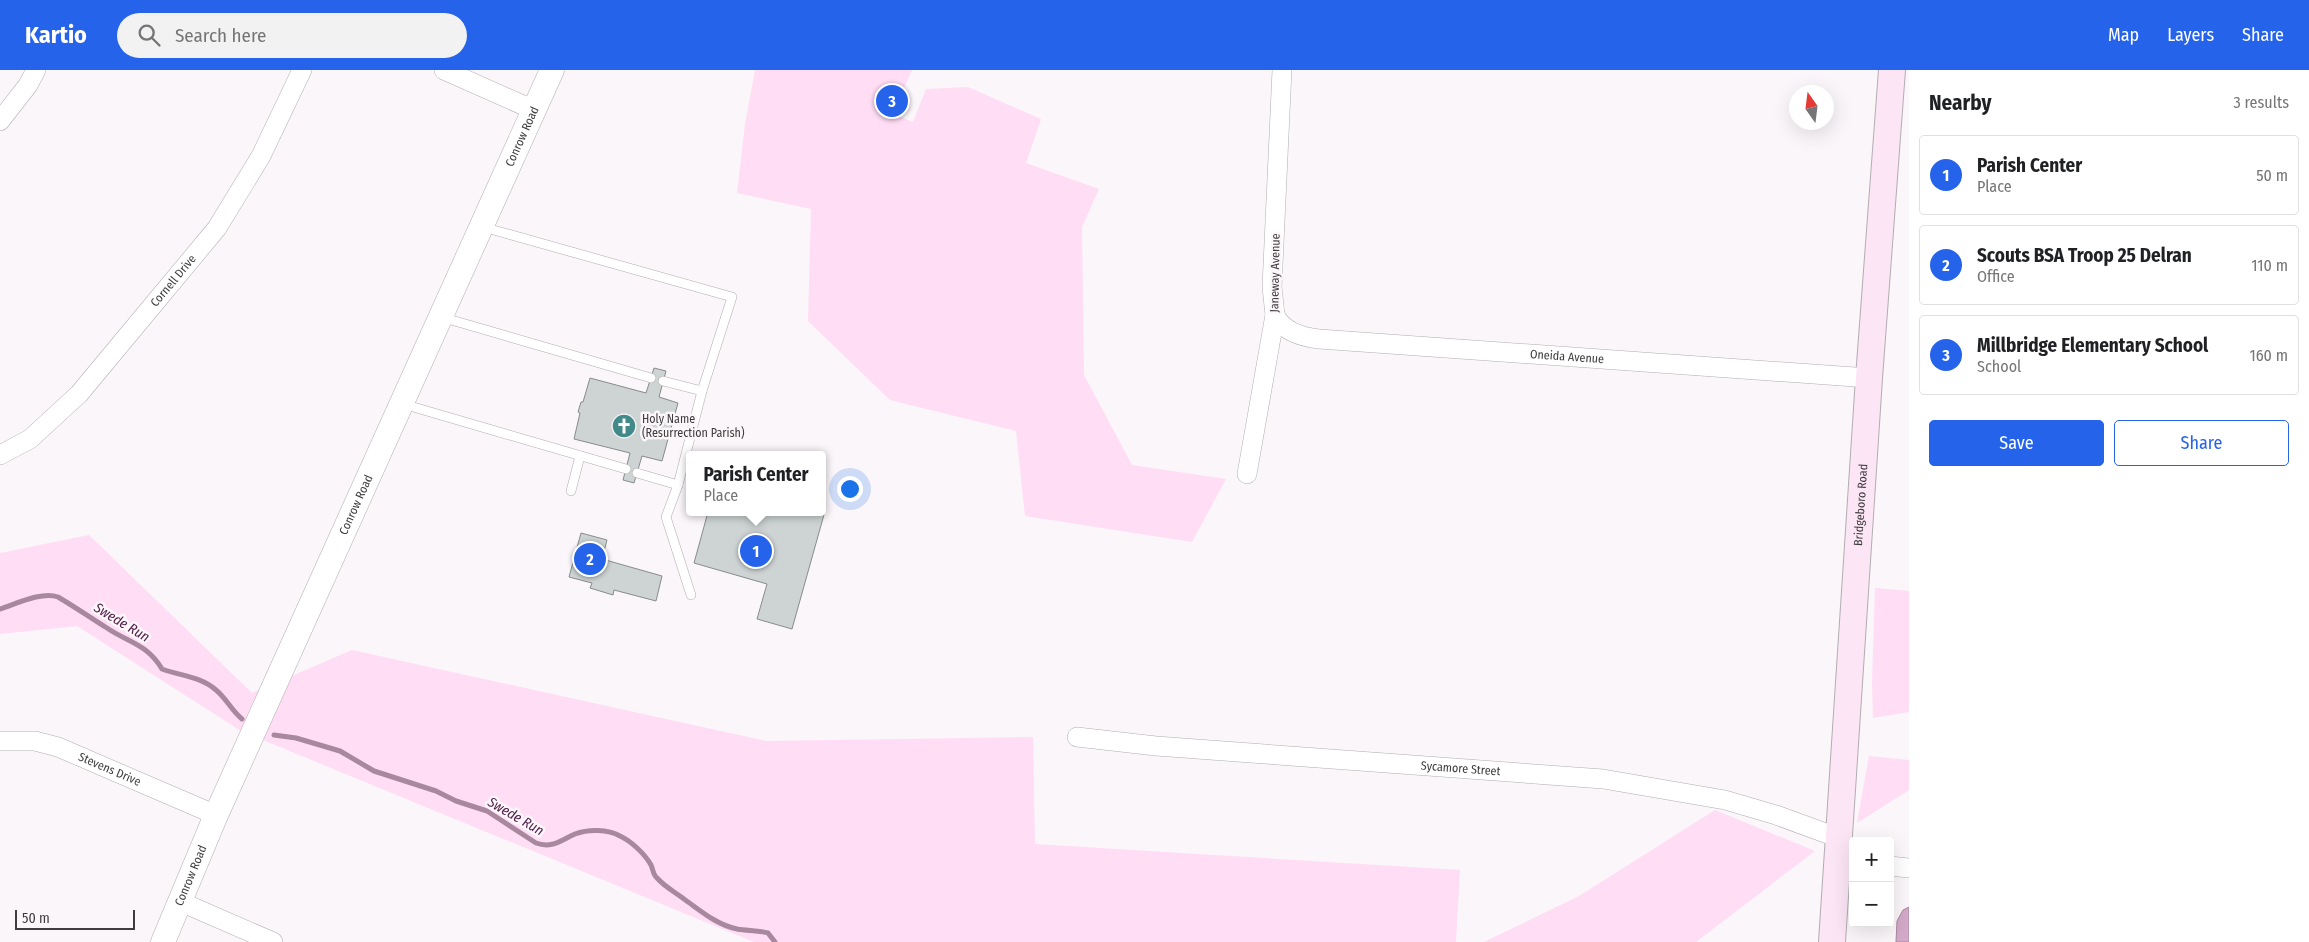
<!DOCTYPE html>
<html lang="en">
<head>
<meta charset="utf-8">
<style>
	:root { --surface:#fff; --page:#f2f2f2; --text:#202124; --muted:#757577; --line:#e0e0e0; --accent:#2563eb }
	body { margin:0; font-family:"Fira Sans Condensed",sans-serif; background:var(--page); color:var(--text) }
	.controls { position:absolute; right:15px; bottom:15px; display:grid; overflow:hidden; border-radius:5px; box-shadow:0 5px 20px #0002 }
	.controls button { width:45px; height:45px; display:grid; place-items:center; padding:0; border:0; border-bottom:1px solid var(--line); background:var(--surface); color:var(--text); font:25px sans-serif }
	.compass { position:absolute; left:1789px; top:15px; width:45px; height:45px; border-radius:50%; background:var(--surface); box-shadow:0 5px 20px #0002; rotate:346deg }
	.scale { position:absolute; left:15px; bottom:12px; width:120px; box-sizing:border-box; padding-left:5px; border:2px solid #3e3c3d; border-top:0; font-size:14px; line-height:18px; white-space:nowrap; color:#3e3c3d; -webkit-text-stroke:4px #fbf6fa; paint-order:stroke }
	.you { position:absolute; left:849px; top:418px; width:18px; height:18px; margin:-12px; border:4px solid #fff; border-radius:50%; background:#1a73e8; box-shadow:0 0 0 8px #1a73e833 }
	.badge { display:grid; place-items:center; width:32px; height:32px; border-radius:50%; background:var(--accent); color:#fff; font-size:16px; font-weight:700 }
	.pin { position:absolute; translate:-50% -50%; border:2px solid #fff; box-shadow:0 1px 5px #0006 }
	.popup { position:absolute; left:686px; top:381px; width:140px; height:65px; box-sizing:border-box; display:grid; place-content:center; border-radius:5px; background:var(--surface); filter:drop-shadow(0 1px 4px #0005); font-size:16px; white-space:nowrap; color:var(--muted) }
	.popup b { font-size:19px; color:var(--text) }
	.popup::after { content:''; position:absolute; left:50%; top:100%; margin-left:-10px; border:10px solid transparent; border-top-color:var(--surface) }
	.list { margin:0; padding:0; list-style:none }
	h2 { display:flex; justify-content:space-between; align-items:center; height:65px; margin:0; padding:0 20px; font-size:21px }
	h2 small { font-size:16px; font-weight:400; color:var(--muted) }
	.list li { display:grid; grid-template-columns:32px 1fr auto; gap:15px; align-items:center; box-sizing:border-box; height:80px; margin:0 10px 10px; padding:0 10px; border:1px solid var(--line); border-radius:5px }
	.list b { display:block; font-size:19px; white-space:nowrap }
	.list p { margin:0; font-size:16px; white-space:nowrap; color:var(--muted) }
	.list em { font-size:16px; font-style:normal; color:var(--muted) }
	.actions { display:flex; gap:10px; padding:15px 20px }
	.actions a { flex:1; padding:11px 0; border:1px solid var(--accent); border-radius:5px; text-align:center; font-size:18px; color:var(--accent) }
	.actions .main { background:var(--accent); color:#fff }
	.icon { flex:none; width:28px; height:28px; fill:none; stroke:currentColor; stroke-width:2; stroke-linecap:round; stroke-linejoin:round }
	.map { position:relative; flex:none; width:1909px; height:872px; overflow:hidden }
	header { display:flex; align-items:center; gap:30px; box-sizing:border-box; height:70px; padding:0 25px; background:var(--accent); color:#fff }
	header strong { font-size:24px }
	nav { display:flex; gap:28px; margin-inline-start:auto; font-size:18px }
	.search { width:350px; height:45px; background:var(--page); display:flex; align-items:center; gap:12px; box-sizing:border-box; padding:0 18px; border-radius:28px; color:var(--muted); font-size:19px }
	main { display:flex }
	aside { flex:1; background:var(--surface) }
	.map>svg:first-child { display:block }
	.green { fill:#ffddf5 }
	.water { fill:#d4a9c9; stroke:#a7889f }
	.lines { fill:none; stroke-linecap:round; stroke-linejoin:round }
	.stream { stroke:#a7889f; stroke-width:5 }
	.building { fill:#ced4d4; stroke:#868c8c }
	.service-casing { stroke:#b1adb0; stroke-width:10 }
	.minor-casing { stroke:#b1adb0; stroke-width:20 }
	.tertiary-casing { stroke:#b1adb0; stroke-width:25 }
	.secondary-casing { stroke:#b1adb0; stroke-width:28 }
	.service { stroke:#fff; stroke-width:9 }
	.minor { stroke:#fff; stroke-width:19 }
	.tertiary { stroke:#fff; stroke-width:24 }
	.secondary { stroke:#fce6f6; stroke-width:26 }
	.labels { text-anchor:middle; stroke-width:5; stroke-linejoin:round; paint-order:stroke }
	.street-label { font-size:12px; fill:#3e3c3d; stroke:#fbf6fa }
	.poi-label { font-size:12px; fill:#3e3c3d; stroke:#fbf6fa; text-anchor:start }
	.water-label { font-size:14px; font-style:italic; fill:#501c46; stroke:#fbf6fa }
</style>
</head>
<body>
<header>
<strong>Kartio</strong>
<div class="search"><svg class="icon" aria-label="search" viewBox="0 0 24 24"><circle cx="10" cy="10" r="6"/><path d="M15 15l6 6"/></svg>Search here</div>
<nav><a>Map</a><a>Layers</a><a>Share</a></nav>
</header>
<main>
<div class="map">
<svg width="1909" height="872" viewBox="0 0 1909 872">
	<rect width="100%" height="100%" fill="#fbf6fa"/>
	<g class="green">
		<polygon points="755,0 912,0 893,44 913,52 926,19 968,17 1041,49 1026,93 1099,119 1082,157 1084,305 1132,395 1226,409 1192,472 1025,446 1016,361 890,330 808,251 811,139 737,123 745,54"/>
		<polygon points="89,465 252,623 352,580 766,671 1033,667 1035,774 1460,800 1456,872 754,872 241,661 77,556 0,564 0,483"/>
		<polygon points="1875,518 1909,521 1909,642 1873,648 1872,614"/>
		<polygon points="1869,686 1909,690 1909,720 1857,753"/>
		<polygon points="1715,740 1815,781 1696,872 1484,872 1579,826"/>
	</g>
	<polygon class="water" points="1909,837 1909,872 1896,872 1897,851 1903,840"/>
	<g class="lines">
		<g class="stream">
			<path d="M 0,539 C 16,534 42,521 58,527 C 75,537 91,548 107,558 C 129,573 147,574 162,599 C 180,606 200,606 216,620 C 226,628 232,641 242,649"/>
			<path d="M 274,665 L 296,668 L 340,681 L 374,701 L 436,721 L 456,731 L 487,741 L 536,773 C 552,779 561,770 575,764 C 588,759 608,759 620,766 C 631,771 645,784 651,795 C 653,799 653,805 657,808 C 665,817 675,822 684,829 C 701,841 717,855 737,859 C 747,861 758,860 768,863 L 775,872"/>
		</g>
	</g>
	<g class="building">
		<polygon points="654,298 666,301 659,327 678,333 662,391 642,386 634,413 623,410 630,383 574,369 580,343 578,342 581,332 583,332 590,308 646,323"/>
		<polygon points="822,440 825,441 792,559 757,549 767,514 694,493 708,442 822,442"/>
		<polygon points="581,463 607,470 602,489 662,506 656,531 614,520 613,525 590,518 592,513 569,507"/>
	</g>
	<g class="lines">
		<g class="service-casing">
			<g id="service">
				<polyline points="483,157 732,227 702,321"/>
				<polyline points="441,247 651,308"/>
				<polyline points="403,334 626,399"/>
				<polyline points="637,403 678,415 702,321 663,311"/>
				<polyline points="678,415 666,447 691,525"/>
				<polyline points="571,421 580,386"/>
			</g>
		</g>
		<g class="minor-casing">
			<g id="minor">
				<polyline points="444,0 534,40"/>
				<polyline points="0,51 28,15 36,0"/>
				<path id="s1" d="M 1275,245 C 1283,262 1302,267 1319,269 L 1869,308"/>
				<path id="s2" d="M 0,385 L 30,369 L 79,324 L 217,158 L 261,86 L 302,0"/>
				<polyline points="1247,404 1275,245 1272,217 1282,0"/>
				<path id="s3" d="M 1077,667 L 1156,676 L 1603,709 L 1725,730 L 1776,745 L 1839,768"/>
				<path id="s4" d="M 0,671 L 35,671 L 58,677 L 216,745"/>
				<polyline points="1890,796 1909,798"/>
				<polyline points="181,832 273,872"/>
			</g>
		</g>
		<g class="tertiary-casing">
			<g id="tertiary">
				<path id="s5" d="M 163,872 L 216,745 L 552,0"/>
			</g>
		</g>
		<g class="secondary-casing">
			<g id="secondary">
				<path id="s6" d="M 1832,872 L 1869,308 L 1892,0"/>
			</g>
		</g>
		<use href="#service" class="service"/>
		<use href="#minor" class="minor"/>
		<use href="#tertiary" class="tertiary"/>
		<use href="#secondary" class="secondary"/>
	</g>
	<defs>
		<g id="church-disc" transform="scale(1.25)"><circle r="9.5" fill="#428a8a" stroke="#fbf6fa"/><path d="M-1.2-6h2.4v3.5h3.3v2.4h-3.3V6h-2.4V-.1h-3.3v-2.4h3.3Z" fill="#fff"/></g>
	</defs>
	<g fill-rule="evenodd">
		<use href="#church-disc" x="624" y="356"/>
	</g>
	<g class="labels">
		<g class="street-label">
			<text dy="4" stroke="none"><textPath href="#s5" startOffset="882">Conrow Road</textPath></text>
			<text transform="translate(1275 203) rotate(-89)" y="4">Janeway Avenue</text>
			<text dy="4" stroke="none"><textPath href="#s2" startOffset="248">Cornell Drive</textPath></text>
			<text dy="4" stroke="none"><textPath href="#s1" startOffset="301">Oneida Avenue</textPath></text>
			<text dy="4" stroke="none"><textPath href="#s5" startOffset="478">Conrow Road</textPath></text>
			<text dy="4" stroke="none"><textPath href="#s6" startOffset="438">Bridgeboro Road</textPath></text>
			<text dy="4" stroke="none"><textPath href="#s3" startOffset="385">Sycamore Street</textPath></text>
			<text dy="4" stroke="none"><textPath href="#s4" startOffset="115">Stevens Drive</textPath></text>
			<text dy="4" stroke="none"><textPath href="#s5" startOffset="72">Conrow Road</textPath></text>
		</g>
		<g class="poi-label">
			<text x="642" y="353">Holy Name<tspan x="642" dy="14">(Resurrection Parish)</tspan></text>
		</g>
		<g class="water-label">
			<text transform="translate(122 552) rotate(31)" y="5">Swede Run</text>
			<text transform="translate(516 746) rotate(30)" y="5">Swede Run</text>
		</g>
	</g>
</svg>
<div class="controls">
<button>+</button>
<button>−</button>
</div>
<svg class="compass" viewBox="-18 -18 36 36"><path d="M0-13l5 13h-10z" fill="#e53935"/><path d="M0 13l5-13h-10z" fill="#757577"/></svg>
<div class="scale">50 m</div>
<div class="you"></div>
<div class="pin badge" style="left:756px;top:481px">1</div>
<div class="popup"><b>Parish Center</b>Place</div>
<div class="pin badge" style="left:590px;top:489px">2</div>
<div class="pin badge" style="left:892px;top:31px">3</div>
</div>
<aside>
<h2>Nearby<small>3 results</small></h2>
<ul class="list">
<li><span class="badge">1</span><div><b>Parish Center</b><p>Place</p></div><em>50 m</em></li>
<li><span class="badge">2</span><div><b>Scouts BSA Troop 25 Delran</b><p>Office</p></div><em>110 m</em></li>
<li><span class="badge">3</span><div><b>Millbridge Elementary School</b><p>School</p></div><em>160 m</em></li>
</ul>
<div class="actions"><a class="main">Save</a><a>Share</a></div>
</aside>
</main>
</body>
</html>
